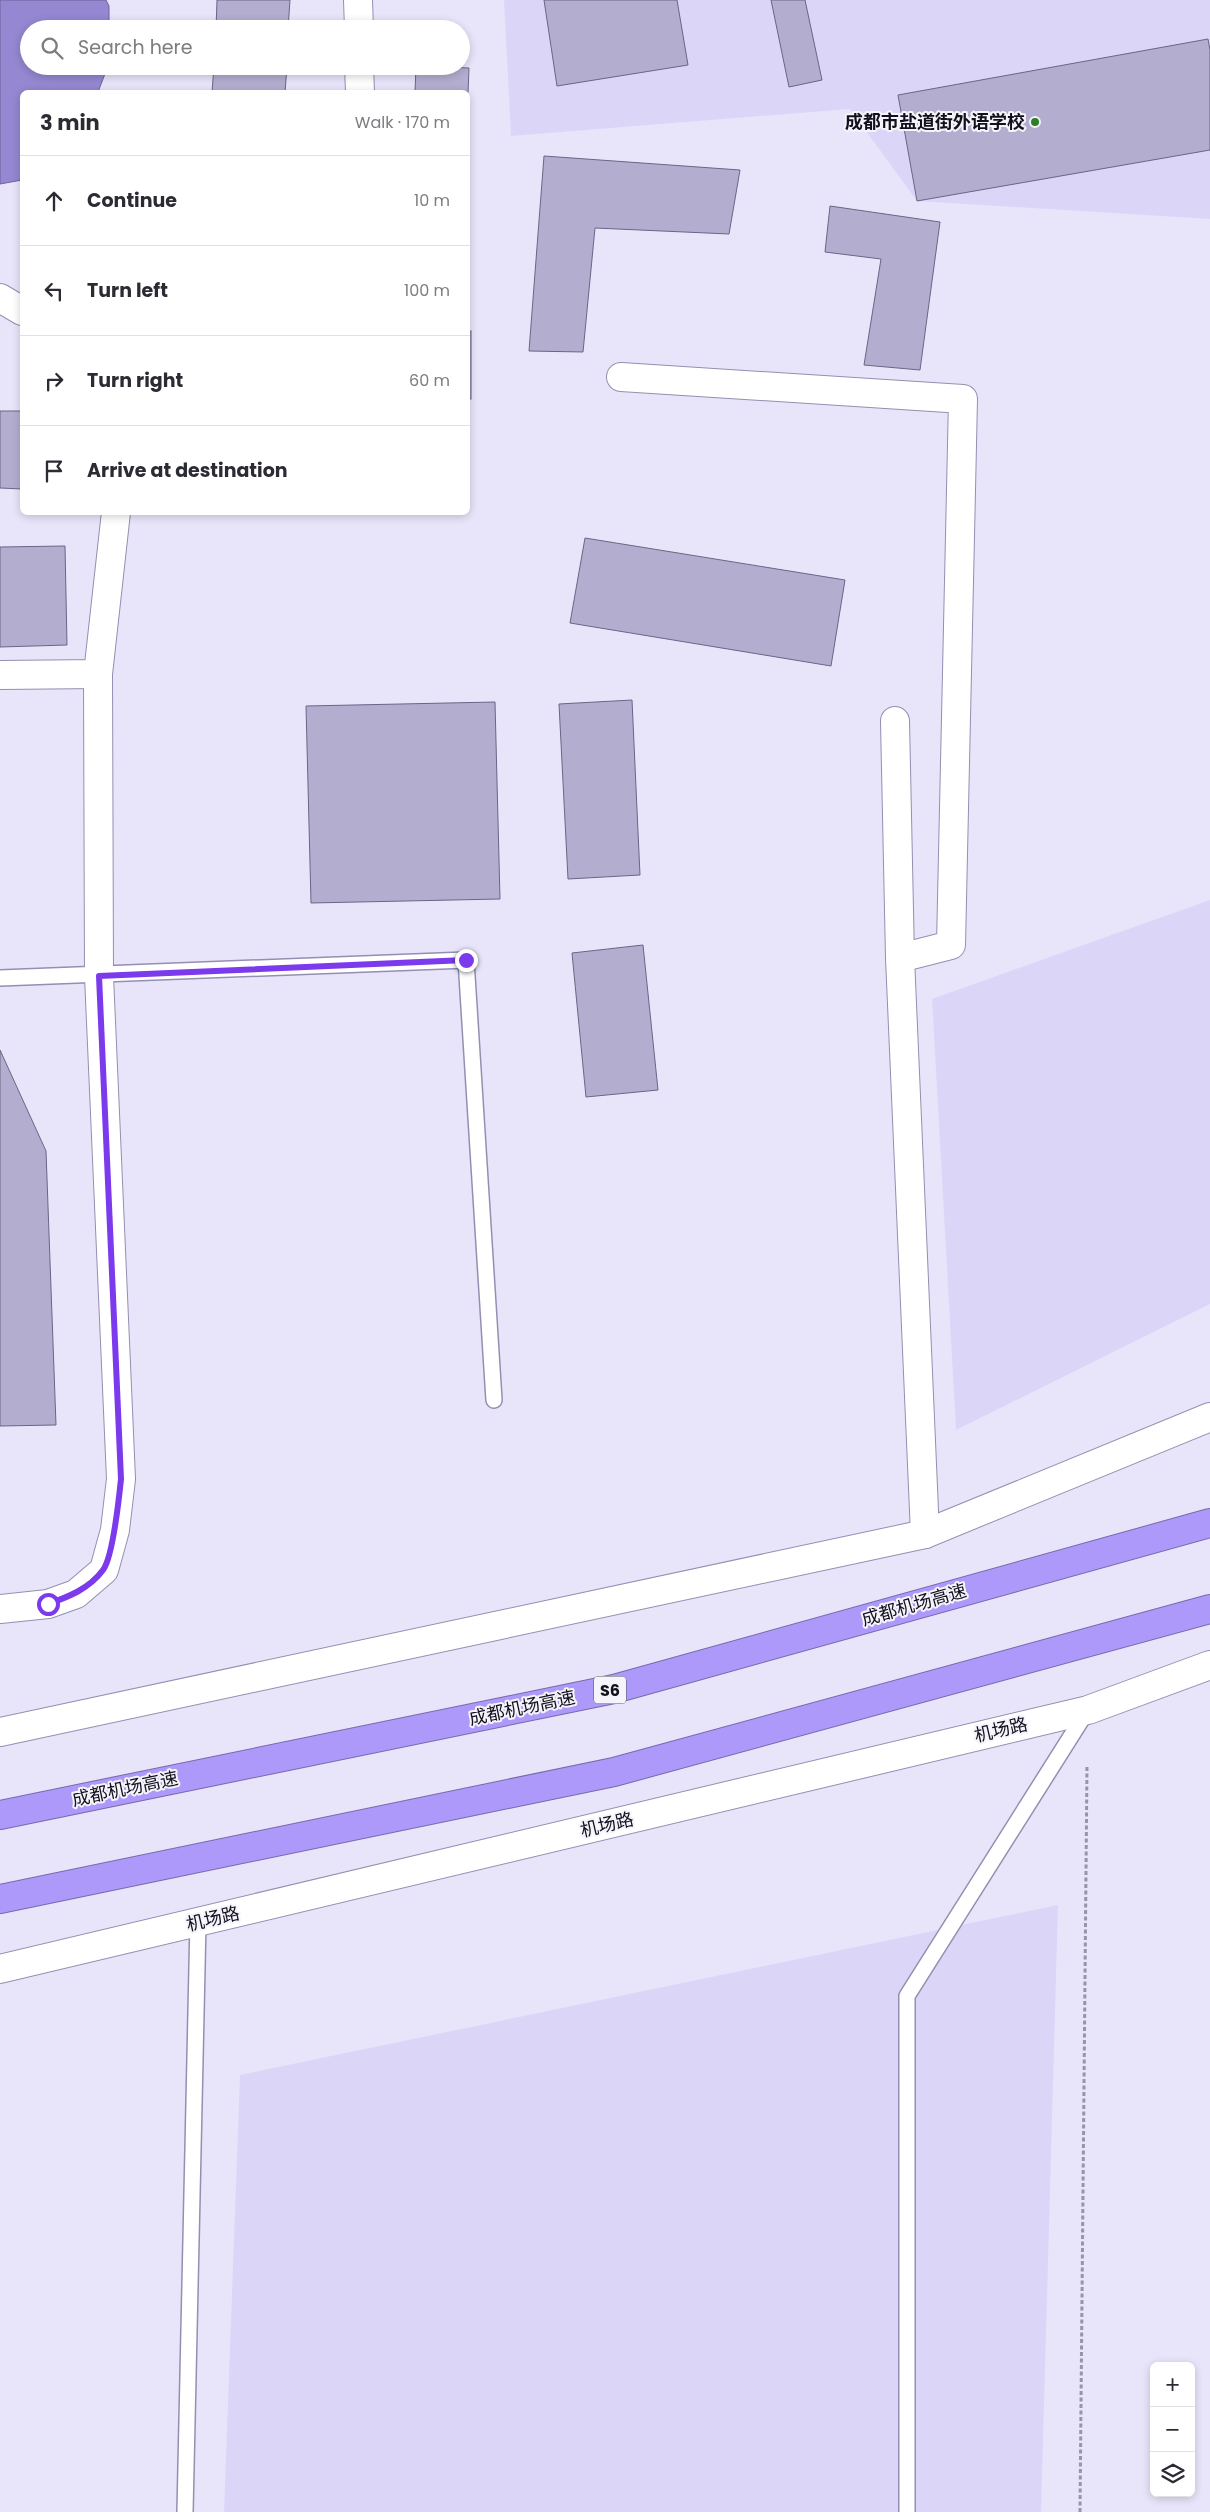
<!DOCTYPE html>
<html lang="en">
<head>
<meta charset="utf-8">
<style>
	:root { --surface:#fff; --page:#f2f2f3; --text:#2b2b33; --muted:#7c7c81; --line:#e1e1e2 }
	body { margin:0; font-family:Poppins,"Noto Sans SC",sans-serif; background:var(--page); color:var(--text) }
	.controls { position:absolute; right:15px; bottom:15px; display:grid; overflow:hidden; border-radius:8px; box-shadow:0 2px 8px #0003 }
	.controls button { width:45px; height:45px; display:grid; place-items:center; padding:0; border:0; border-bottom:1px solid var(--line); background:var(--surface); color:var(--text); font:25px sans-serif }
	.stop { position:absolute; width:15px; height:15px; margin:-11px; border:4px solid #7c3aed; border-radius:50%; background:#fff }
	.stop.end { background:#7c3aed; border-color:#fff; box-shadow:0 1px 5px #0008 }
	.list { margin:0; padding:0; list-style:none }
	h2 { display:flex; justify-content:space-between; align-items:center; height:65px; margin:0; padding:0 20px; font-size:21px }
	h2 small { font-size:16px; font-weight:400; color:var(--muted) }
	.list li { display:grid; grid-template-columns:32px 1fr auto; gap:15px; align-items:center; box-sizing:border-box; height:90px; padding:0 20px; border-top:1px solid var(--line) }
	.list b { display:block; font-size:19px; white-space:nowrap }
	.list em { font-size:16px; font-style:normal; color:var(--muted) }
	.icon { flex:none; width:28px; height:28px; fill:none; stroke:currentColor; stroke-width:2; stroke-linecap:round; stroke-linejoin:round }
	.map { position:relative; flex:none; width:1210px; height:2512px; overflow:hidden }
	.search { position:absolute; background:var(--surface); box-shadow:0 2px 8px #0003; left:20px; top:20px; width:450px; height:55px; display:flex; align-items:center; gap:12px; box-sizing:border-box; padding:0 18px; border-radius:28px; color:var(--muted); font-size:19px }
	.panel { position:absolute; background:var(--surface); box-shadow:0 2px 8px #0003; left:20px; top:90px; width:450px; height:425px; border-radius:8px }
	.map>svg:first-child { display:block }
	.built { fill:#dbd6f8 }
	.water { fill:#9587d1; stroke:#6e639b }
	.building { fill:#b3aed0; stroke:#6a6584 }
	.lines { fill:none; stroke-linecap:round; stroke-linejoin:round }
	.service-casing { stroke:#948fb0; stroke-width:18 }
	.minor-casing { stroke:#948fb0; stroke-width:30 }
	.secondary-casing { stroke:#948fb0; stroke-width:30 }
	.motorway-casing { stroke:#7769ac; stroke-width:30 }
	.path { stroke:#9794a6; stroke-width:3; stroke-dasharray:4 2.5; stroke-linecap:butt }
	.service { stroke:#fff; stroke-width:15 }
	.minor { stroke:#fff; stroke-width:28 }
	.secondary { stroke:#fff; stroke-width:28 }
	.motorway { stroke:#ad99f9; stroke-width:28 }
	.route { stroke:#7c3aed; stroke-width:6 }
	.poi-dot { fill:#2e7e28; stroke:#f5f4fb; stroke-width:2 }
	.labels { text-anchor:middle; stroke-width:4; stroke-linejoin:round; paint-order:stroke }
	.shield { fill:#f5f4fb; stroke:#56545f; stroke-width:1 }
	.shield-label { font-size:16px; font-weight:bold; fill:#12101c }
	.poi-label { font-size:18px; font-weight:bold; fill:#12101c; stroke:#f5f4fb; text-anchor:end }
	.street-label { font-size:18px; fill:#12101c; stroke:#f5f4fb }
</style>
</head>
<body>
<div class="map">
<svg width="1210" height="2512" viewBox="0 0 1210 2512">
	<rect width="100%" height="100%" fill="#e8e5fa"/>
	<g class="built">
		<polygon points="504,0 1210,0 1210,219 917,201 850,109 511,136"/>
		<polygon points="1210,900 1210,1304 956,1430 932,999"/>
		<polygon points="1058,1905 1041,2512 224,2512 240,2075"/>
	</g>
	<polygon class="water" points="0,0 106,0 109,6 109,29 29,29 29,66 108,66 98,92 22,92 22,180 0,184"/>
	<g class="building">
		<polygon points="217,0 290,0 288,29 216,29"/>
		<polygon points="544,0 677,0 688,65 557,86"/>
		<polygon points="771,0 805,0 822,80 789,87"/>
		<polygon points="1208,39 1210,50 1210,150 917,201 898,95"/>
		<polygon points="214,66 287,66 285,92 212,92"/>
		<polygon points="416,66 469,68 468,93 415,92"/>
		<polygon points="544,156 740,170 729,234 595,228 583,352 529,351"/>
		<polygon points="830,206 940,222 920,370 864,365 881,259 825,252"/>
		<rect x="468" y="331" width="3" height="68"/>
		<polygon points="0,411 22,411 22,489 0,488"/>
		<polygon points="585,538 845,580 831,666 570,623"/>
		<polygon points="65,546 67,645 0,647 0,547"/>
		<polygon points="632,700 640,875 568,879 559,704"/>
		<polygon points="495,702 500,899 311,903 306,706"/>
		<polygon points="643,945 658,1090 586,1097 572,953"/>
		<polygon points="0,1050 46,1151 56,1425 0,1426"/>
	</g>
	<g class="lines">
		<g class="service-casing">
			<g id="service">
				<polyline points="0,978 466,960 494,1400"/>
				<polyline points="185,2512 198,1922"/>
				<polyline points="907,2512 907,1996 1087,1711"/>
			</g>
		</g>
		<g class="minor-casing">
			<g id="minor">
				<polyline points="358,0 359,29"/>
				<polyline points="359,66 360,92"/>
				<polyline points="0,298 22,311"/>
				<polyline points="621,377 963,399 951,945 900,958"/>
				<polyline points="0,675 98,674 116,512"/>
				<polyline points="895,721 900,958 925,1534"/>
				<polyline points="0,1609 48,1604 76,1594 104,1570 115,1530 121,1479 99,976 98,674"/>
			</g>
		</g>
		<g class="secondary-casing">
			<g id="secondary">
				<polyline points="0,1732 925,1534 1210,1417"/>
				<polyline points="0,1969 1088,1710 1210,1665"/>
			</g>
		</g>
		<g class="motorway-casing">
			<g id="motorway">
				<polyline points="0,1815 614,1689 1210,1523"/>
				<polyline points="0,1899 614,1772 1210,1609"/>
			</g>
		</g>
		<polyline class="path" points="1080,2512 1087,1765"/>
		<use href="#service" class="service"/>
		<use href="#minor" class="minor"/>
		<use href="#secondary" class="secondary"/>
		<use href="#motorway" class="motorway"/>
	</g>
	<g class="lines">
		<path class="route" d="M 48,1604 C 68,1597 89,1589 103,1570 C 113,1557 119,1498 121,1479 L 99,976 L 466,960"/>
	</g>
	<circle class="poi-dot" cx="1035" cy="122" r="5"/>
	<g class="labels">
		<rect class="shield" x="594" y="1676.5" width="32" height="27" rx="4"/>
		<g class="shield-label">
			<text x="610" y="1696">S6</text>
		</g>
		<g class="poi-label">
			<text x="1025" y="128">成都市盐道街外语学校</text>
		</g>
		<g class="street-label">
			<text transform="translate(914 1605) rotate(-16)" y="6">成都机场高速</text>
			<text transform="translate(522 1708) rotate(-12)" y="6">成都机场高速</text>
			<text transform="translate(1001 1730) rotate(-13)" y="6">机场路</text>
			<text transform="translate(125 1789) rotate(-12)" y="6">成都机场高速</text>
			<text transform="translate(607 1825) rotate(-13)" y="6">机场路</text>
			<text transform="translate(213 1919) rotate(-13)" y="6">机场路</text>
		</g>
	</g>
</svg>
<div class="controls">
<button>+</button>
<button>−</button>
<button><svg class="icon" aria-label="layers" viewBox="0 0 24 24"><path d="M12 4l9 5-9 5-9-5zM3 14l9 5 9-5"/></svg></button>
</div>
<div class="stop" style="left:48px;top:1604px"></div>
<div class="stop end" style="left:466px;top:960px"></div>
<div class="search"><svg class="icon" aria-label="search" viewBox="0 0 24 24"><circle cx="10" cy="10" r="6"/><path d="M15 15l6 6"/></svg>Search here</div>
<section class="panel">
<h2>3 min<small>Walk · 170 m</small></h2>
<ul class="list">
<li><svg class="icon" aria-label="ahead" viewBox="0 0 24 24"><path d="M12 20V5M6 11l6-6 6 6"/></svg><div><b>Continue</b></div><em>10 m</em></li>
<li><svg class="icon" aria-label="left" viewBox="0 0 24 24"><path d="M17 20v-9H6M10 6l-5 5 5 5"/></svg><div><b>Turn left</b></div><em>100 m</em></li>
<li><svg class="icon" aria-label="right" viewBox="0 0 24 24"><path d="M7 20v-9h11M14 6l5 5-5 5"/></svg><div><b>Turn right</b></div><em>60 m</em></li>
<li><svg class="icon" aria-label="arrive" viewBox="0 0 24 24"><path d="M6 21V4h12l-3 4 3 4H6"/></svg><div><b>Arrive at destination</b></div></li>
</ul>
</section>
</div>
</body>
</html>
